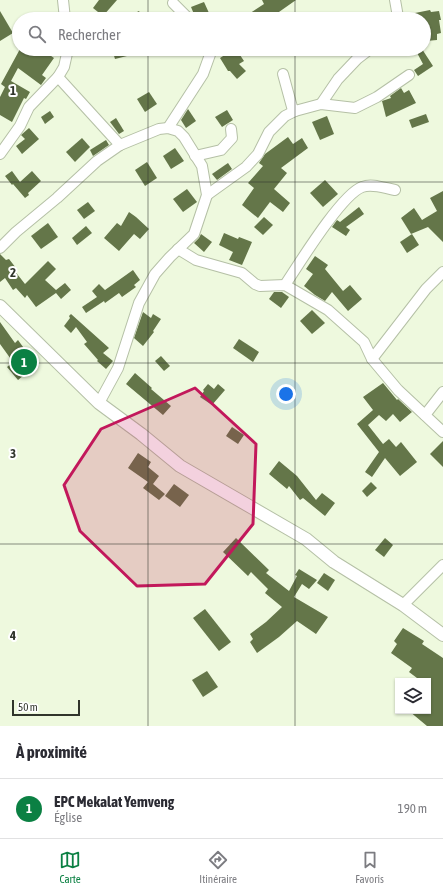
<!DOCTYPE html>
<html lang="fr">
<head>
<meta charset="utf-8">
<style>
	:root { --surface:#fff; --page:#f2f2f3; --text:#2b2b33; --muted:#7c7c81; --line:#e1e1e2; --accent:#0b8043 }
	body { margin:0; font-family:"Asap Condensed",sans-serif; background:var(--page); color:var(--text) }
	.controls { position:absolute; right:12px; bottom:12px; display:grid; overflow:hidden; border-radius:0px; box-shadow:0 1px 3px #0004 }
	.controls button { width:36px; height:36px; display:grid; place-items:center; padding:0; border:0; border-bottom:1px solid var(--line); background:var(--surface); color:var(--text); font:20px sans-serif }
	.scale { position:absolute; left:12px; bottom:10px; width:68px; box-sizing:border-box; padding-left:4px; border:2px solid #30352b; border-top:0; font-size:11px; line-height:14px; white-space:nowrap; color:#30352b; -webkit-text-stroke:3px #fff; paint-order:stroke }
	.you { position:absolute; left:286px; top:394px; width:14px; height:14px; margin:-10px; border:3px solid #fff; border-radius:50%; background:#1a73e8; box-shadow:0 0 0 6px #1a73e833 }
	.badge { display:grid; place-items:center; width:26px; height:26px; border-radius:50%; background:var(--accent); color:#fff; font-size:13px; font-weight:700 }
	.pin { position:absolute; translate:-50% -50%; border:2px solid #fff; box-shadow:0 1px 4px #0006 }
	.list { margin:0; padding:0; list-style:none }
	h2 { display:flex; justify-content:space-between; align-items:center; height:52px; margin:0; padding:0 16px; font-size:17px }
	h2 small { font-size:13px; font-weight:400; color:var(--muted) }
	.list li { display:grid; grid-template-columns:26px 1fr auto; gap:12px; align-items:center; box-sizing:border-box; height:60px; padding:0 16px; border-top:1px solid var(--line) }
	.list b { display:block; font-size:15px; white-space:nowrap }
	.list p { margin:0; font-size:13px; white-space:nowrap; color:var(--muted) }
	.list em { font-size:13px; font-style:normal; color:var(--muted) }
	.icon { flex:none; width:22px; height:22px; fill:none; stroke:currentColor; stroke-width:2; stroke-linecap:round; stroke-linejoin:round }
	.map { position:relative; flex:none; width:443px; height:726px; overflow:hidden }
	.search { position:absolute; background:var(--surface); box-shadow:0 1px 3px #0004; left:12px; right:12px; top:12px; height:44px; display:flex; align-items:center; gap:10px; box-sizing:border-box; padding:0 14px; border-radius:22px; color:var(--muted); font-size:15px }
	.sheet { height:112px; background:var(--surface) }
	nav { display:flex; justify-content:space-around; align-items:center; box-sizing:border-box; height:56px; border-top:1px solid var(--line); background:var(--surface); font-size:11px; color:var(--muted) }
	nav a { display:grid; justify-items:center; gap:2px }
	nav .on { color:var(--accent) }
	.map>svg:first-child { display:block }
	.building { fill:#647649 }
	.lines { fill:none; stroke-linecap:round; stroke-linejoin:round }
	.minor-casing { stroke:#b5c0a6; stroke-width:12 }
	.major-casing { stroke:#b5c0a6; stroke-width:14 }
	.minor { stroke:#fff; stroke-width:10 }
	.major { stroke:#fff; stroke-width:12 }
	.marked { fill:#c2185b; fill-opacity:0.2; stroke:#c2185b; stroke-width:3; stroke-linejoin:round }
	.grid { fill:none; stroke:#30352b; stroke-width:1; stroke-opacity:0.55 }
	.grid-label { font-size:13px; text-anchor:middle; font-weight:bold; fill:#30352b; stroke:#fff; stroke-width:4; stroke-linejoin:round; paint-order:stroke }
</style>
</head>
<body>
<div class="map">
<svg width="443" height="726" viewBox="0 0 443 726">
	<rect width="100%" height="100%" fill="#eef9de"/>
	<g class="building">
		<polygon points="99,0 117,0 103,16 93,8"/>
		<polygon points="262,0 296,0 269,19 241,19 264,4"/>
		<polygon points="204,2 209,13 196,19 191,7"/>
		<polygon points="430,10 431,12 439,11 441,20 439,20 441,33 437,34 437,40 426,41 424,19 416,19 415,13"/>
		<polygon points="0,11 13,33 0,41"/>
		<polygon points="138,11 154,19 134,19"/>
		<polygon points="20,49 41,49 54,58 42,75 46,78 41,85 18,68 11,81 30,92 26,99 24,98 12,122 0,115 0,97 5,87 1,84"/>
		<polygon points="112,49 143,49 143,52 115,59"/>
		<polygon points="234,49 236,49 244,61 239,64 246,71 237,79 230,71 228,71 220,58"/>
		<polygon points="415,49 422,49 433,66 418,76 414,70 423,64"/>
		<polygon points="401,88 404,93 409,90 416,103 386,117 382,101 391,98 390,96"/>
		<polygon points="149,92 157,104 145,112 137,99"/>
		<polygon points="188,109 196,121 186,128 181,120"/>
		<polygon points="227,110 233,120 222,127 215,117"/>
		<polygon points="50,111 54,117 45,124 41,117"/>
		<polygon points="426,114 429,122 412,128 409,120"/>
		<polygon points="327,116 334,134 320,140 312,122"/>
		<polygon points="116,118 124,131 119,134 110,122"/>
		<polygon points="29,128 39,139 22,154 16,146 25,139 21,135"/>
		<polygon points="288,137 293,144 302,138 308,148 281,168 287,173 274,189 290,203 283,212 270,202 258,218 242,205 254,188 248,183 263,166 259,163 265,154"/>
		<polygon points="82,138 90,147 75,162 66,152"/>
		<polygon points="106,140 109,145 93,156 90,150"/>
		<polygon points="175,148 184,161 171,169 163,156"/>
		<polygon points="147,162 157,178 145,186 135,170"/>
		<polygon points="228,163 232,169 217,180 212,174"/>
		<polygon points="12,171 20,182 32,171 41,181 28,193 29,195 25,198 13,184 12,185 5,176"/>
		<polygon points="325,180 338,194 323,207 310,193"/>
		<polygon points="187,189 197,202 183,212 173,199"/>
		<polygon points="443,191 443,242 428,227 411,234 401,218 414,208 422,220 437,211 430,198"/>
		<polygon points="88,202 95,211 84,219 77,210"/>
		<polygon points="359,207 364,214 346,227 350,230 346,236 332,227 337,220 340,222"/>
		<polygon points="129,212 136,217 149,229 140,239 134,234 119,251 104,238 117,223 121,226"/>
		<polygon points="264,217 273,225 263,235 254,227"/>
		<polygon points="48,223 58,237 41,249 31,236"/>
		<polygon points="86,226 92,233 77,245 72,238"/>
		<polygon points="224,233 238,239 239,237 252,242 242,265 229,260 233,252 219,245"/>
		<polygon points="201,234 212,242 204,252 194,243 199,238"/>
		<polygon points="412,234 419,245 407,253 400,242"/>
		<polygon points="0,254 6,260 9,259 16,268 14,270 25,284 48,261 56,269 45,280 56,290 65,283 71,290 61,299 56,293 36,307 27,295 25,298 16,288 13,290 5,278 0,282"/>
		<polygon points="315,256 328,265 325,269 343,291 350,285 362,299 348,311 332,292 325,301 315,295 304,286 313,274 306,269"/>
		<polygon points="133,270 140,280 134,285 136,287 122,297 119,293 105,303 104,301 86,313 82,307 97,297 92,291 99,284 105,290"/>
		<polygon points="274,292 282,292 289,297 281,308 269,299"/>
		<polygon points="312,310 325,323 312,334 300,321"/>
		<polygon points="143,312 151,318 153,314 161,319 153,331 154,332 143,346 134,338"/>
		<polygon points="71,314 109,348 103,353 113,361 106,369 97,361 98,360 84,344 87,342 76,327 71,333 64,326 70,318 69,316"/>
		<polygon points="0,322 15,343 18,340 36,365 18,380 7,367 13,362 0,344"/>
		<polygon points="239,339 259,352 253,362 233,348"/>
		<polygon points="161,356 170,366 164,371 155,361"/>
		<polygon points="135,373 152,388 151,389 171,406 163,415 126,384"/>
		<polygon points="383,383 397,400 398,399 412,412 400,422 393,414 386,421 379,415 368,425 383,444 389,439 396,447 401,442 417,462 400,476 385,458 372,477 365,472 379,452 357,424 373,410 363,397"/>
		<polygon points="208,384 214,389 218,384 225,390 212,405 200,397 204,391 203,390"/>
		<polygon points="232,427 244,435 238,444 226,436"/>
		<polygon points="443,441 443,467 430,454"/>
		<polygon points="138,453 151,462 148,467 159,476 153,484 165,494 159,500 143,488 148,482 128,468"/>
		<polygon points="279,461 297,476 316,500 322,493 335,503 325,516 303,498 300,500 289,486 287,489 269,474"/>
		<polygon points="371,482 377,488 367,497 362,491"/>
		<polygon points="174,484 189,495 180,507 165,496"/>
		<polygon points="236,538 269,570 266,573 289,591 297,576 295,575 299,569 317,580 309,589 302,584 294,597 328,617 316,634 297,621 279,637 257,653 250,642 253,639 250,634 266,622 282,607 265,593 268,589 251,572 248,576 223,552"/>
		<polygon points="385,538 393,545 384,557 375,550"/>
		<polygon points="324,573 335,580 328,591 317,583"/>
		<polygon points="205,609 231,642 219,651 193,618"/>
		<polygon points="403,628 424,641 422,644 443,658 443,726 427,726 409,711 428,711 428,681 421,681 409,672 412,668 391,653 397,644 394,641"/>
		<polygon points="207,671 218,687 203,697 192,680"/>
	</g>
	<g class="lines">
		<g class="minor-casing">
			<g id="minor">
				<polyline points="63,0 65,19"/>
				<polyline points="395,0 398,17 396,19"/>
				<polyline points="173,3 189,19"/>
				<polyline points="283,74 292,107 295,111"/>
				<polyline points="58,77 120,145"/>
				<polyline points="321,104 338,79 357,59 370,49"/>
				<polyline points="168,128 203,74 212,49"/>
				<polyline points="0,154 20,126 29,107 58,77 64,67 68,49"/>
				<polyline points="195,156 221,150 232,138 231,129"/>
				<polyline points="207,195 246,167 258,154 269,132 285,116 295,111 321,104 355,108 377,97 409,75"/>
				<polyline points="0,248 16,232 57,198 97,161 120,145 159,129 168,128 178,131 184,137 202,166 207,195 194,234 170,257 155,274 139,303 118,368 99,403"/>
				<polyline points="178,249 196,260 242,273 255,284 260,286 285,285 328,310 364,342 372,359 398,390 443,432"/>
				<path d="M 285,285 C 299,264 341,195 362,187 C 372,183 384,188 395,190"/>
				<polyline points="372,359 426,289 443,272"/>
				<polyline points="425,415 443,392"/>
				<polyline points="403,605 443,565"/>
			</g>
		</g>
		<g class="major-casing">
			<polyline id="major" points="0,306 99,403 141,434 180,466 306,539 334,562 403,605 443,635"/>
		</g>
		<use href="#minor" class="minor"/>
		<use href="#major" class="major"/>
	</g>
	<path class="marked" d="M 195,388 L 256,444 L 253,524 L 205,584 L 137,586 L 80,531 L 64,485 L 101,429 Z"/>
	<path class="grid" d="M 148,0 L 148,19M 295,0 L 295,19M 148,49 L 148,726M 295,49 L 295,726M 0,182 L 443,182M 0,363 L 443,363M 0,544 L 443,544"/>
	<g class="grid-label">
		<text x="13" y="95">1</text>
		<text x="13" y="277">2</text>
		<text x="13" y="458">3</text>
		<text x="13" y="640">4</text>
	</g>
</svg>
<div class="controls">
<button><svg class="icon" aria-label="layers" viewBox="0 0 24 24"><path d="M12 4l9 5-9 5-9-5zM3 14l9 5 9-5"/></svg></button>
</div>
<div class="scale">50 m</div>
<div class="you"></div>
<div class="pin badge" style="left:24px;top:362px">1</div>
<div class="search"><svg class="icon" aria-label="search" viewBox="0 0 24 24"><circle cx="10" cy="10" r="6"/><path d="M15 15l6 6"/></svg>Rechercher</div>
</div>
<section class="sheet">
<h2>À proximité<small></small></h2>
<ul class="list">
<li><span class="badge">1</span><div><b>EPC Mekalat Yemveng</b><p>Église</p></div><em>190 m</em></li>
</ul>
</section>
<nav>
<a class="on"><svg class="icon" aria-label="map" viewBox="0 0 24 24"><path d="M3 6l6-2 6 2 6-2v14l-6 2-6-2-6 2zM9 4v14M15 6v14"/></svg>Carte</a>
<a><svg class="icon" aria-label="directions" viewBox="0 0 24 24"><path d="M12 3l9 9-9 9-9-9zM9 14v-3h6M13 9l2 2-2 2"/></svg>Itinéraire</a>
<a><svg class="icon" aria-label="saved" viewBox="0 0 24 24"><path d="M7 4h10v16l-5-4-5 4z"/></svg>Favoris</a>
</nav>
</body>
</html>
